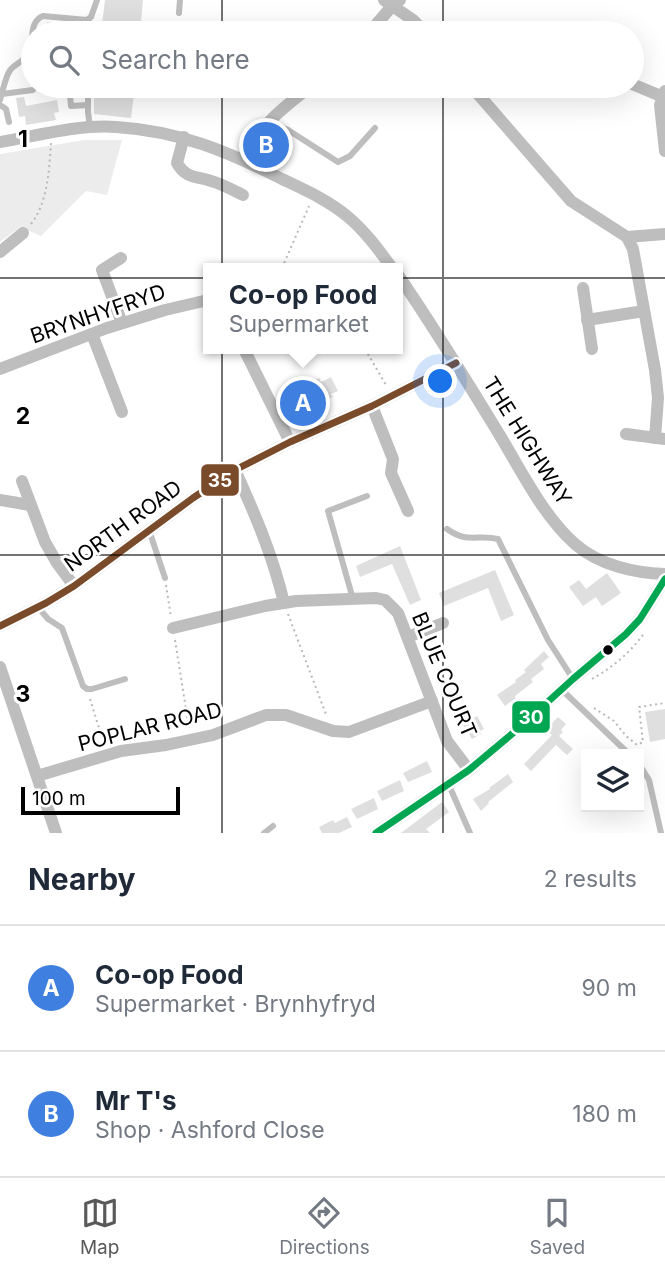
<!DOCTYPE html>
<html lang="en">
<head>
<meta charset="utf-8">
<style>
	:root { --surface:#fff; --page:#f2f2f3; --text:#1f2937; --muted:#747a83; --line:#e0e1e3; --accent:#595959 }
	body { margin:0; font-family:Inter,sans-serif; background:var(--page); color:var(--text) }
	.controls { position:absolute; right:21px; bottom:21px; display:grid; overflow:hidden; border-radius:0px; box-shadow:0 7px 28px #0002 }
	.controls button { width:63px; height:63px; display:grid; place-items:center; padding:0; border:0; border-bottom:2px solid var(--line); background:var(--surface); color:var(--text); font:35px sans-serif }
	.scale { position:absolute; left:21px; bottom:18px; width:159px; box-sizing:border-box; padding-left:7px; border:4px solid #000; border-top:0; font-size:19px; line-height:24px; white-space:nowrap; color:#000; -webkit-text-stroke:5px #fff; paint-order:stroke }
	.you { position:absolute; left:441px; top:382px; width:24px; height:24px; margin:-18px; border:5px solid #fff; border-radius:50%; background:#1a73e8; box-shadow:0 0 0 10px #1a73e833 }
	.badge { display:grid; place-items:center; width:46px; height:46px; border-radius:50%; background:var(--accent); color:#fff; font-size:23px; font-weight:700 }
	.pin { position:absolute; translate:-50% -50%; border:4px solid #fff; box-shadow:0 2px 7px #0006 }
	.popup { position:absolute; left:203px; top:263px; width:200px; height:91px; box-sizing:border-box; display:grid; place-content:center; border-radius:0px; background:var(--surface); filter:drop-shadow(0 2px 5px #0005); font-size:23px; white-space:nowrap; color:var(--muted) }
	.popup b { font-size:26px; color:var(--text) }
	.popup::after { content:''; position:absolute; left:50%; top:100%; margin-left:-14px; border:14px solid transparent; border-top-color:var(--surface) }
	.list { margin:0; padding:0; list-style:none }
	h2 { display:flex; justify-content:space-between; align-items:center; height:91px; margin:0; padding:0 28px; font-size:30px }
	h2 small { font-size:23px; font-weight:400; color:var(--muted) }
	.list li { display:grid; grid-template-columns:46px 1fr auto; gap:21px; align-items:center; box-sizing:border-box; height:126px; padding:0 28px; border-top:2px solid var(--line) }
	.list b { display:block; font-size:26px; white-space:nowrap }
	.list p { margin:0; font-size:23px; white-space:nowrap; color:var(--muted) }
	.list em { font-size:23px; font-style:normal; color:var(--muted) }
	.icon { flex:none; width:38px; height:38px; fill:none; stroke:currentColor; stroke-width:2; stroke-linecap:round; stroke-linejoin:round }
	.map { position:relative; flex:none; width:665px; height:833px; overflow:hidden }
	.search { position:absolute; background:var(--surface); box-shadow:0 7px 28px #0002; left:21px; right:21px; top:21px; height:77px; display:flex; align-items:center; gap:18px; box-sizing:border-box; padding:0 24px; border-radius:38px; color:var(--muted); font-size:26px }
	.sheet { height:343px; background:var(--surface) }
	nav { display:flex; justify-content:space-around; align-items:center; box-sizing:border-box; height:98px; border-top:2px solid var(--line); background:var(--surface); font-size:19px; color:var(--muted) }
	nav a { display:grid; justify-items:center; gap:4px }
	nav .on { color:var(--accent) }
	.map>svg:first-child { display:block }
	.green { fill:#ececec }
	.building { fill:#dfdfdf }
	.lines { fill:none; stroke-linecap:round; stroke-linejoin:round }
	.path { stroke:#b9b9b9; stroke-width:2; stroke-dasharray:2 3.5; stroke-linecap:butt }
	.service { stroke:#bebebe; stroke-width:6 }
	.minor { stroke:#bebebe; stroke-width:12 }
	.bus-1-casing { stroke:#fff; stroke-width:12 }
	.bus-2-casing { stroke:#fff; stroke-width:12 }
	.bus-1 { stroke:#00a651; stroke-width:7 }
	.bus-2 { stroke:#7a4b2a; stroke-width:7 }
	.grid { fill:none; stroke:#000; stroke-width:2; stroke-opacity:0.55 }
	.bus-dot { fill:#000; stroke:#fff; stroke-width:2.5 }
	.labels { text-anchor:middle; stroke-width:6; stroke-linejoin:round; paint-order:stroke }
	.street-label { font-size:21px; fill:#000; stroke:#fff }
	.grid-label { font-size:23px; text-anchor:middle; font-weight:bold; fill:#000; stroke:#fff; stroke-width:6; stroke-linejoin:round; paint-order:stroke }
	.line-badge { stroke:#fff; stroke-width:2.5 }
	.badge-label { font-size:19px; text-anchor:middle; font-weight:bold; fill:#fff }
</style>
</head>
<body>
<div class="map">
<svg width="665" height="833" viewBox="0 0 665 833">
	<rect width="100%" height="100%" fill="#fff"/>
	<polygon class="green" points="84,140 122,140 107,195 86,191 41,236 20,227 0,242 0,154"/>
	<g class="building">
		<polygon points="105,0 143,0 140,33 101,33"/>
		<polygon points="47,22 102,27 101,33 46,33"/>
		<polygon points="94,86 135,86 131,118 94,114"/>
		<polygon points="24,97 26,106 57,100 59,112 54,113 56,120 26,125 25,116 19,117 16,98"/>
		<polygon points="331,377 338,391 331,394 333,397 291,418 290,415 287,416 282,406 292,401 289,393 319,378 321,382"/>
		<polygon points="400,546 421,600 410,605 392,564 360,577 356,566"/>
		<polygon points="495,570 514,615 501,621 488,588 444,606 439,593"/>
		<polygon points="607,573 621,593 602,606 596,597 583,606 569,587 579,580 586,589"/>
		<polygon points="544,651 549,657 541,664 544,669 531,679 533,682 515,696 516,698 505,706 497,695 516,682 515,680 526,672 524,670"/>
		<polygon points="665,709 665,739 650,742 645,712"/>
		<polygon points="477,716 484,729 480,731 481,734 472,739 463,725"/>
		<polygon points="558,717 566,724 561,730 563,732 559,736 573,749 567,755 556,745 531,771 524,764 552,735 544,728 550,721 552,723"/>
		<polygon points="427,761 432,772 408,782 403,773"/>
		<polygon points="508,774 513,782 488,802 489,803 481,811 473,799 490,789 489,788"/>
		<polygon points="400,780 404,791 382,801 377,791"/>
		<polygon points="374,798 378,809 357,819 351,809"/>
		<polygon points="442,802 449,812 426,829 430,833 401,833"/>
		<polygon points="347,817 352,827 339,833 322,833 319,827 333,820 335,823"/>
	</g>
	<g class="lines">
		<g class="path">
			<path d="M 31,224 C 48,202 49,170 51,143"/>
			<polyline points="282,268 309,206"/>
			<polyline points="365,349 386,385"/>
			<polyline points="166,585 171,617"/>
			<polyline points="288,614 327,717"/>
			<polyline points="175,640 189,728"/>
			<path d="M 592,679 C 613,667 631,652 645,632"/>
			<polyline points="90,699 104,744"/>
			<polyline points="594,708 614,721 626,736 637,745 643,742 639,707 665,703"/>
		</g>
		<g class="service">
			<polyline points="179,13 180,0"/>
			<polyline points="22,61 33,62"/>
			<polyline points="69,86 71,106 88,105"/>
			<polyline points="88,86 88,112 90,127"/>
			<polyline points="2,94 33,90"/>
			<path d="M 0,100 C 3,91 5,76 11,69 C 18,62 27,60 30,49 C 34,37 29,22 43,16 L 87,20 L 91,17 L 97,0"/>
			<polyline points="0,105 6,109 9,122"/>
			<polyline points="270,122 288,130 338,162 350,156 375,128"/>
			<path d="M 447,529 C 468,544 477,534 498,539 L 548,640 L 573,679"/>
			<polyline points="149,530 165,578"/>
			<polyline points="353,599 328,511 367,496"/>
			<polyline points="38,607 48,619 62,628 83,686 87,689 92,689 125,679"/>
			<polyline points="562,690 629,754"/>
			<polyline points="639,764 649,780 661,833"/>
			<polyline points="448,783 470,833"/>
			<polyline points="264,833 273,826"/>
		</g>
		<g class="minor">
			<polyline points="384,0 413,20 426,33"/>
			<polyline points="369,33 392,6 400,0"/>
			<polyline points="632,84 663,97"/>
			<polyline points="471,86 571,201 627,237 633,249 655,370 658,398 655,438"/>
			<polyline points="665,91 660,105 665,151"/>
			<path d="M 184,137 L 177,163 C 186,179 197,176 211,181 C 222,184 233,190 243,195"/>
			<path d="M 0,142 C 37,136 79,124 116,127 C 179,131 227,151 282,179 C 305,190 328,200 347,216 C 365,231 379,250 392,268"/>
			<path d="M 245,160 C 260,124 282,109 311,86"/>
			<polyline points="627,237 665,234"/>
			<polyline points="0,252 23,233"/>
			<polyline points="121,258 102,270 122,323"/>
			<path d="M 398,275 C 434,327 466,380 499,434 C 521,470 543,516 575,544 C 599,565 634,573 665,574"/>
			<polyline points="583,288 592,349"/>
			<polyline points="587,320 644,311"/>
			<polyline points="92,334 122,412"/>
			<polyline points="244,349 290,442"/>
			<polyline points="0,369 107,328 165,310 208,300"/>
			<polyline points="372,406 393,459 391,473 408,511"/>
			<polyline points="626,434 665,439"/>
			<path d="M 235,470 C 255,514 273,556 284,603"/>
			<polyline points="22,481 45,542 57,563 74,586"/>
			<polyline points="0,500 30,505"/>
			<polyline points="0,626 46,603 74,586 193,498 235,470 290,442 372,406 456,363"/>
			<polyline points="173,628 265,606 296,601 376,598 385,600 398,613 447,741 469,770"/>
			<polyline points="408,637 443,623"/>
			<polyline points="0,667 56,833"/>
			<polyline points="37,776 121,751 166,745 213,735 266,715 286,715 333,731 349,732 432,701"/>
			<polyline points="376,833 469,770 519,728 573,679 626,634 640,619 665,579"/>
		</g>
		<g class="bus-1-casing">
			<polyline id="bus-1" points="376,833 469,770 519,728 573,679 626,634 640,619 665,579"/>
		</g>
		<g class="bus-2-casing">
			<polyline id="bus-2" points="0,626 46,603 74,586 193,498 235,470 290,442 372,406 456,363"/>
		</g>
		<use href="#bus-1" class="bus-1"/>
		<use href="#bus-2" class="bus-2"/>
	</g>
	<path class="grid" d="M 222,0 L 222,33M 443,0 L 443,33M 222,86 L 222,833M 443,86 L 443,833M 0,278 L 665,278M 0,555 L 665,555"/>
	<circle class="bus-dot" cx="608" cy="650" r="6"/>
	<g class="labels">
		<g class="street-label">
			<text transform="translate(98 314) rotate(-19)" y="7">BRYNHYFRYD</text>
			<text transform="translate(527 441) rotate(58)" y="7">THE HIGHWAY</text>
			<text transform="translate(123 526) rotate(-36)" y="7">NORTH ROAD</text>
			<text transform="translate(444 675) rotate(67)" y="7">BLUE COURT</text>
			<text transform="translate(150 727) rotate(-14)" y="7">POPLAR ROAD</text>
		</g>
	</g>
	<g class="grid-label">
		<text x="23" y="147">1</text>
		<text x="23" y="424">2</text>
		<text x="23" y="702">3</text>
	</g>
	<g class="line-badge">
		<rect x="200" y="463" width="40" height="34" rx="7" fill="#7a4b2a"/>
		<rect x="511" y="700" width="40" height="34" rx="7" fill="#00a651"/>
	</g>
	<g class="badge-label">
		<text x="220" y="487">35</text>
		<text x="531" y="724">30</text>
	</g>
</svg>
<div class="controls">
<button><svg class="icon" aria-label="layers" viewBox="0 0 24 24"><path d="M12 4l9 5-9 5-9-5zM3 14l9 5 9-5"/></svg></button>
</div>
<div class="scale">100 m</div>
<div class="you"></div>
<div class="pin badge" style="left:303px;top:403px;background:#3f7fe0">A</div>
<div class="popup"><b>Co-op Food</b>Supermarket</div>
<div class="pin badge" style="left:266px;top:145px;background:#3f7fe0">B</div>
<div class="search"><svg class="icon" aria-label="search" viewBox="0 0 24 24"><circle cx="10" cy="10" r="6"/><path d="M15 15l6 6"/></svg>Search here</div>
</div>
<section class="sheet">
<h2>Nearby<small>2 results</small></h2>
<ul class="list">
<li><span class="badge" style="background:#3f7fe0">A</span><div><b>Co-op Food</b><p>Supermarket · Brynhyfryd</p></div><em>90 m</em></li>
<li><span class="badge" style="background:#3f7fe0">B</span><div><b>Mr T's</b><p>Shop · Ashford Close</p></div><em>180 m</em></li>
</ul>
</section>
<nav>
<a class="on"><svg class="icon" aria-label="map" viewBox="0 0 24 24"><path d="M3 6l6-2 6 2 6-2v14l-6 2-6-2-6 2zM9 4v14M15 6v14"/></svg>Map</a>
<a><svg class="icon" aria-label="directions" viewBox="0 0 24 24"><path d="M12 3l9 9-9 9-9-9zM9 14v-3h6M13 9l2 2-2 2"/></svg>Directions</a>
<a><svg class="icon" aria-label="saved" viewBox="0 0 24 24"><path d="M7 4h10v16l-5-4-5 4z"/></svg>Saved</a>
</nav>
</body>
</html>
